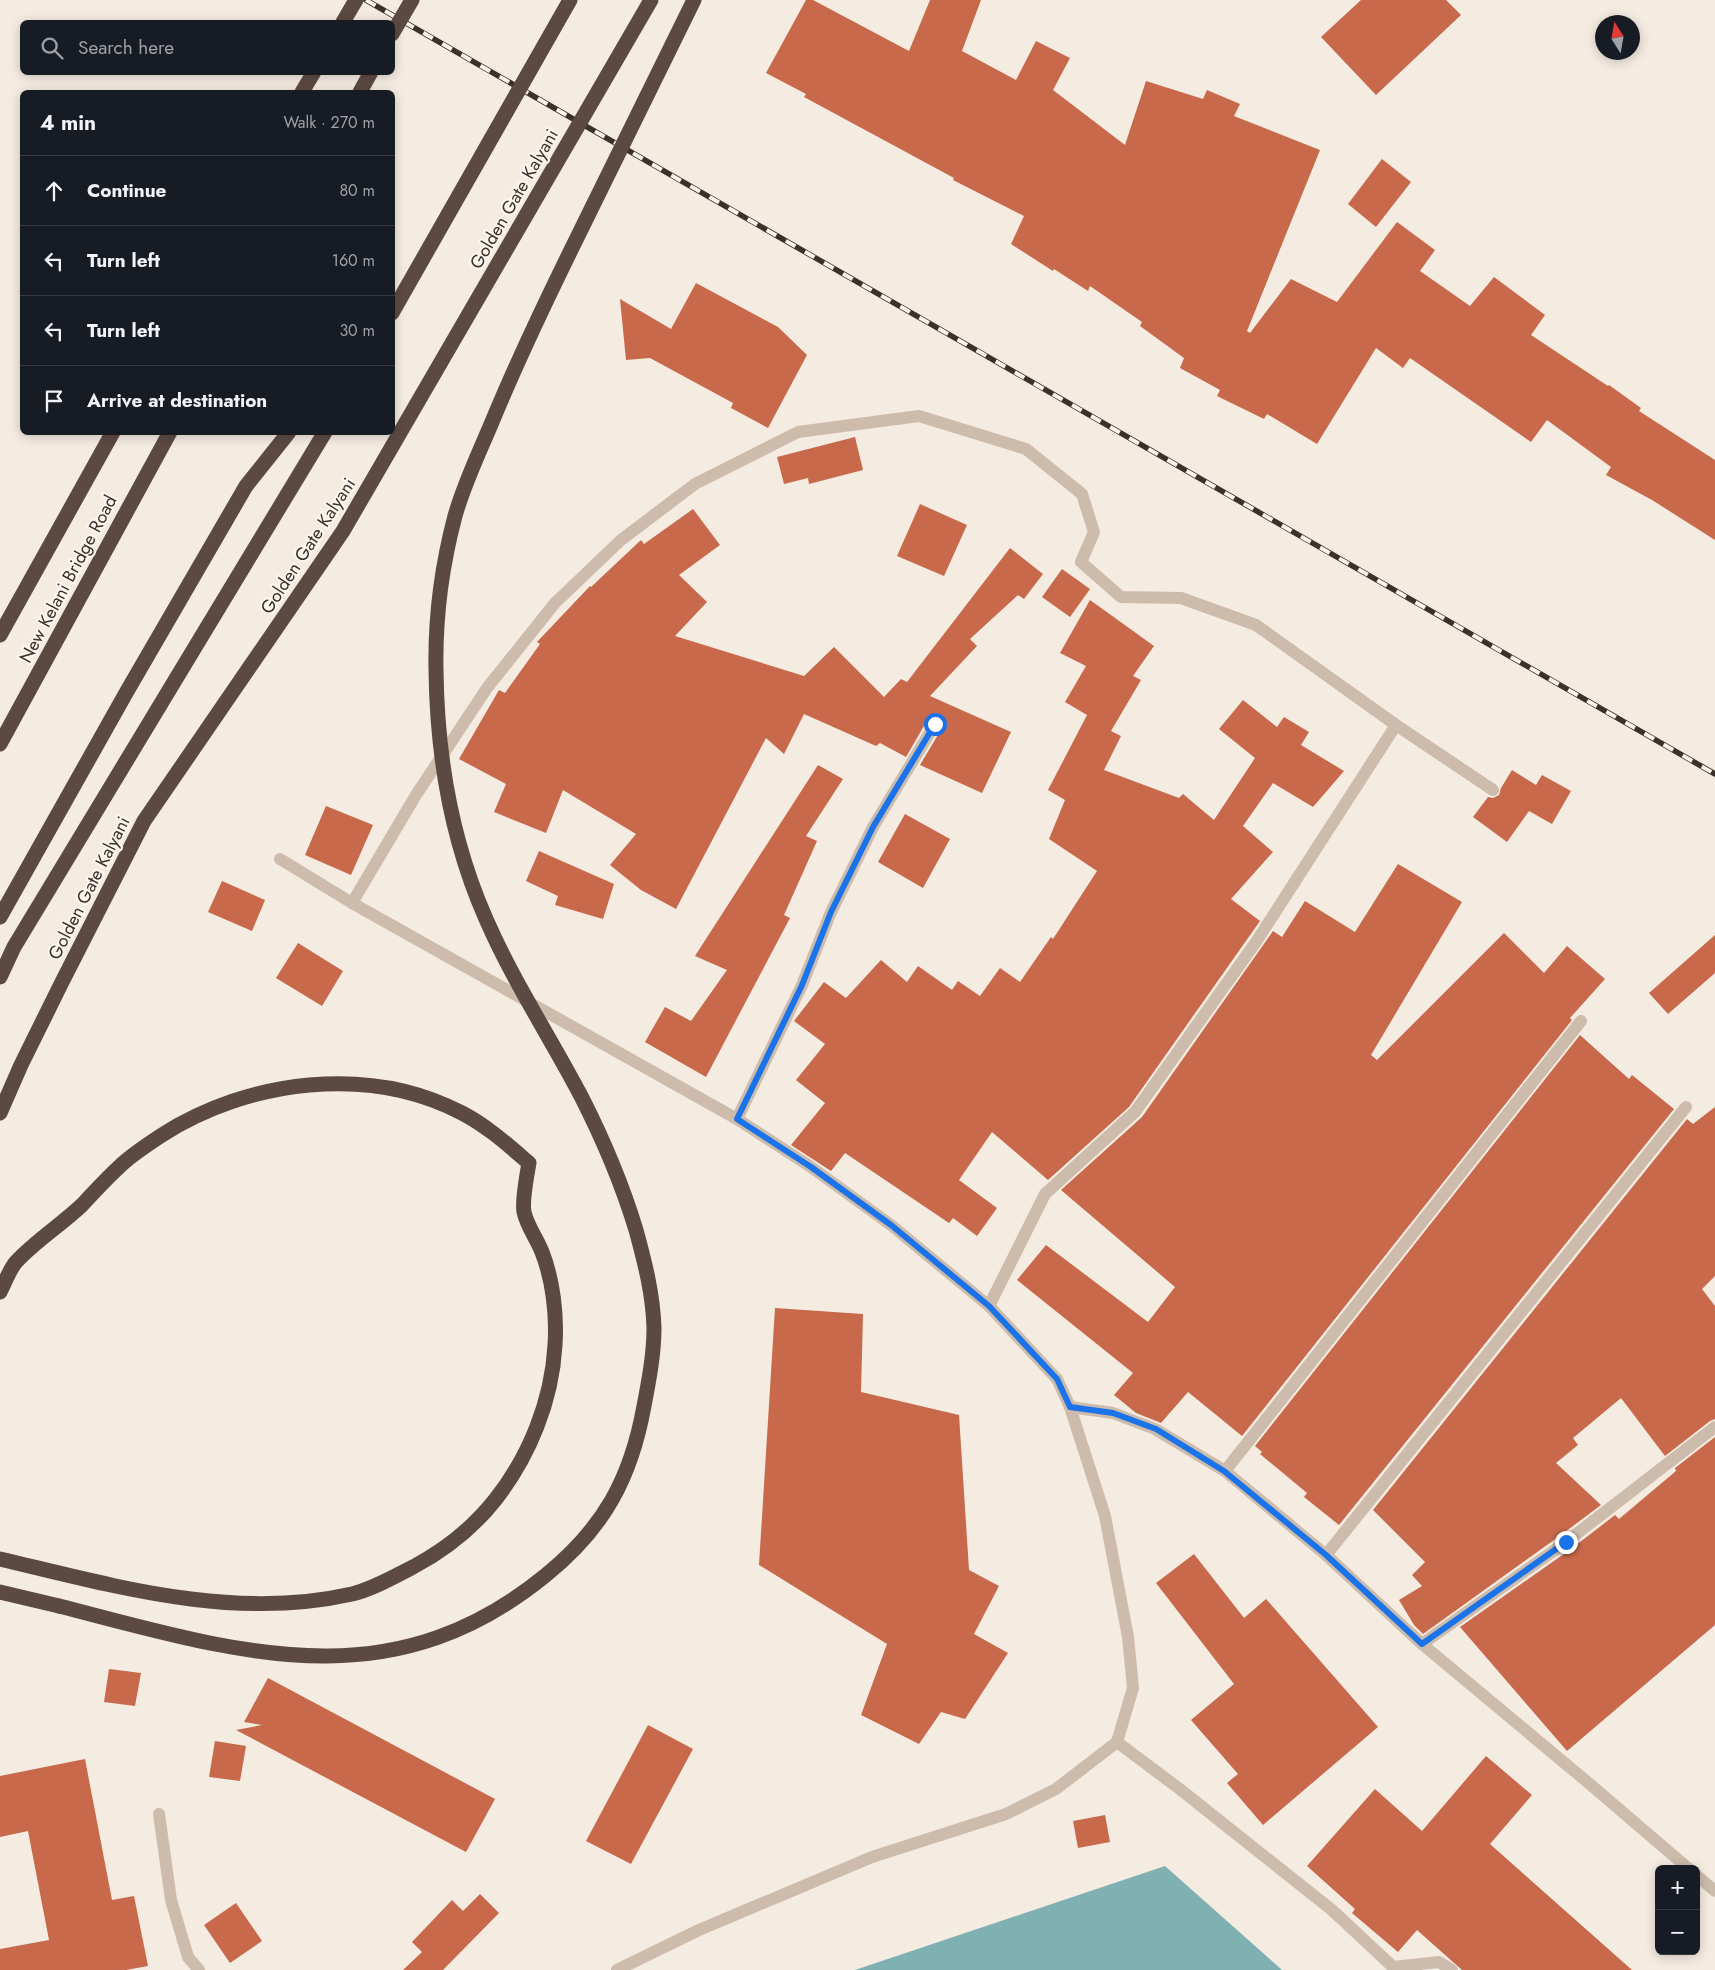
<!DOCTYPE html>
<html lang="en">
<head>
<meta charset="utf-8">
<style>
	:root { --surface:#171b24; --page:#242831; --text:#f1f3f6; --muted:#9ea1a6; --line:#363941 }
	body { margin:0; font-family:Jost,sans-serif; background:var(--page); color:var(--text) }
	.controls { position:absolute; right:15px; bottom:15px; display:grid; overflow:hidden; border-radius:8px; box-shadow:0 2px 12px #0003 }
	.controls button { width:45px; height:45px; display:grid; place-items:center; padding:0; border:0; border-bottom:1px solid var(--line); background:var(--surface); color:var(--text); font:25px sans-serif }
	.compass { position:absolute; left:1595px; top:15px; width:45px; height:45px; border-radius:50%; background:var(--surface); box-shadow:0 2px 12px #0003; rotate:349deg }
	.stop { position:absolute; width:15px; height:15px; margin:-11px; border:4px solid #1a73e8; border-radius:50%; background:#fff }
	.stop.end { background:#1a73e8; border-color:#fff; box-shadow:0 1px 5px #0008 }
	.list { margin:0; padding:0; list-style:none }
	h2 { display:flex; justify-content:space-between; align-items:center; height:65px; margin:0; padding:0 20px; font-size:21px }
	h2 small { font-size:16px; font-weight:400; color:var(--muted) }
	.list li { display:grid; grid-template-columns:32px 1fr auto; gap:15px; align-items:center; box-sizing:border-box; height:70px; padding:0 20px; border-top:1px solid var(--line) }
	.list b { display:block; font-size:19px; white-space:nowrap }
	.list em { font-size:16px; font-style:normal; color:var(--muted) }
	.icon { flex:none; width:28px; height:28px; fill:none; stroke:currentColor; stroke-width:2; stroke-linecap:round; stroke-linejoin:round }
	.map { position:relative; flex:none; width:1715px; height:1970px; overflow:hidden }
	.search { position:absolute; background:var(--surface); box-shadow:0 2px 12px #0003; left:20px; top:20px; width:375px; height:55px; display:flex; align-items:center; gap:12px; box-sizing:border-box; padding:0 18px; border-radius:8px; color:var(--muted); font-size:19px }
	.panel { position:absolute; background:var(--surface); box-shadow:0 2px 12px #0003; left:20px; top:90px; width:375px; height:345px; border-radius:8px }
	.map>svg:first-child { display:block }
	.water { fill:#7fb0b2 }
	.building { fill:#c8694b }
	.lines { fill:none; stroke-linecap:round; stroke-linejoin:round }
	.minor { stroke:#cdbbac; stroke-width:12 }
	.highway { stroke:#5c4a42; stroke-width:15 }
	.rail-casing { stroke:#3b302b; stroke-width:5.5 }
	.rail { stroke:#fbf5ee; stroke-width:4; stroke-dasharray:11; stroke-linecap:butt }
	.highway-bridge { stroke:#5c4a42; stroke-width:15 }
	.route { stroke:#1a73e8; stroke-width:6 }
	.labels { text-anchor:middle; stroke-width:4.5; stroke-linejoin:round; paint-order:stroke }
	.street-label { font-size:18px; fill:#3b302b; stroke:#fbf5ee }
</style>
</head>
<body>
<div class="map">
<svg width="1715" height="1970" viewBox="0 0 1715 1970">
	<rect width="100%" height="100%" fill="#f4ebe1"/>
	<polygon class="water" points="1165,1866 1282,1970 855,1970"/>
	<g class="building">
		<polygon points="806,0 813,0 909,51 930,0 981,0 962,51 1016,80 1036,41 1070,58 1053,90 1125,145 1146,81 1203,99 1207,90 1240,104 1234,116 1320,150 1247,331 1250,333 1291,279 1337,302 1397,222 1435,250 1420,271 1470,306 1494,277 1545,315 1531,335 1608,386 1609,385 1641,408 1639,411 1715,460 1715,540 1652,500 1606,475 1611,467 1547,420 1531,442 1410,358 1403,368 1376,348 1317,444 1267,414 1264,419 1217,396 1220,390 1180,368 1184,358 1140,326 1142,322 1090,286 1088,291 1054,269 1053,271 1011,244 1024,216 953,180 954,178 804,97 806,94 766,73"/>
		<polygon points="1361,0 1446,0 1461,15 1376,95 1321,37"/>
		<polygon points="1382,159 1411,182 1376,227 1348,204"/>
		<polygon points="696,283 778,327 807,355 768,428 731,408 733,403 650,358 626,360 620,299 671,329"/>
		<polygon points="855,437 863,470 809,484 808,478 784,484 777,457"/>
		<polygon points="920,504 967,525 944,576 897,556"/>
		<polygon points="693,509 720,545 679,575 707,602 675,636 804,676 834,647 884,697 901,679 907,682 1010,548 1043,574 1024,599 1018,595 970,639 977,646 930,696 1011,732 982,793 920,765 942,728 942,721 939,717 932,717 928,719 906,757 880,743 876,746 804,714 784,754 766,738 676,909 641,890 610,865 636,834 563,790 546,833 494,812 506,784 459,759 499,690 505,693 540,644 537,642 590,586 591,587 641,540 644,544"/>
		<polygon points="1062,569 1090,589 1070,617 1042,597"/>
		<polygon points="1090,600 1154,646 1133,676 1141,680 1111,731 1121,736 1104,770 1179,798 1183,794 1214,820 1255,758 1219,729 1243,700 1277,727 1284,717 1309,732 1301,745 1344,771 1313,807 1273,783 1243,826 1273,852 1231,899 1260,921 1129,1107 1048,1180 992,1132 959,1180 997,1208 977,1236 953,1218 949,1223 845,1153 831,1171 791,1145 825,1103 796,1080 825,1044 794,1021 824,982 846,998 881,960 907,982 918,966 952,990 958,981 980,996 1000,968 1020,982 1051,937 1053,939 1097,871 1049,839 1065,800 1048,790 1087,715 1065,702 1086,666 1060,653"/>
		<polygon points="818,765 843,779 806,836 817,841 784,915 790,918 706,1077 645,1042 665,1007 691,1021 727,970 695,956"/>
		<polygon points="1512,770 1536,785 1542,775 1571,791 1552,824 1529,811 1507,842 1473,817 1488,797 1493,798 1499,795 1501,788"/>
		<polygon points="326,806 373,825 351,875 305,855"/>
		<polygon points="905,814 950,839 923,888 878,862"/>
		<polygon points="539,851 614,884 603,919 555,905 558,896 526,881"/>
		<polygon points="1398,864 1462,902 1371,1055 1377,1060 1504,933 1544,973 1567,946 1605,979 1570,1018 1572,1020 1242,1436 1188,1392 1161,1423 1136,1413 1114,1395 1133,1373 1017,1280 1046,1245 1148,1322 1175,1287 1061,1190 1142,1117 1273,931 1282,937 1305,901 1355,932"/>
		<polygon points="222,881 265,900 252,931 208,912"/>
		<polygon points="1715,935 1715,973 1668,1014 1649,993"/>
		<polygon points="298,943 343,971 322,1006 276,978"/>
		<polygon points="1580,1035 1629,1079 1632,1075 1674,1109 1339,1525 1304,1497 1307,1493 1260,1454 1262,1452 1255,1446"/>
		<polygon points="1715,1107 1715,1276 1702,1289 1715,1306 1715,1419 1710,1421 1665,1456 1621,1398 1573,1438 1578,1445 1556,1463 1601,1505 1561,1535 1423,1634 1414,1625 1399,1600 1422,1586 1412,1575 1425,1562 1373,1510 1687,1119 1693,1124"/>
		<polygon points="775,1308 863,1314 861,1392 959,1415 969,1570 999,1586 974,1634 1008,1653 965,1719 941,1712 919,1744 861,1715 887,1644 759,1565"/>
		<polygon points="1715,1437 1715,1625 1567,1751 1460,1627 1571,1549 1615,1515 1619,1519 1676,1471 1675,1468"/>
		<polygon points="1194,1554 1244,1618 1266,1599 1378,1727 1263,1825 1227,1783 1238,1774 1191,1720 1234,1684 1156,1583"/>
		<polygon points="109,1669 141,1673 135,1706 104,1702"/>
		<polygon points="268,1678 495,1799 466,1852 236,1730 262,1725 244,1722"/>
		<polygon points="648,1725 693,1749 631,1864 586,1841"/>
		<polygon points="215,1741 246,1746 240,1781 209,1777"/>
		<polygon points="1486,1756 1532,1795 1490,1844 1632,1970 1462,1970 1417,1930 1398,1952 1352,1913 1355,1909 1307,1866 1375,1789 1422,1831"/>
		<polygon points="85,1759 112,1900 134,1896 148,1966 126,1970 0,1970 0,1949 49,1940 28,1831 0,1837 0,1776"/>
		<polygon points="1105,1815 1110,1842 1078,1848 1073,1821"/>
		<polygon points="480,1894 499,1913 443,1970 403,1970 422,1952 412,1942 452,1900 463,1911"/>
		<polygon points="236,1903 262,1941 230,1963 204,1925"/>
	</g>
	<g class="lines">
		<g class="minor">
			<polyline points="280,859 352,903 737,1119 811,1167 891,1225 989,1306 1057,1379 1070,1407 1105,1516 1128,1637 1133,1688 1117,1742 1056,1789 1006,1814 872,1857 699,1930 617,1970"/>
			<polyline points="352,903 416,795 487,688 555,603 621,540 695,484 798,432 919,416 1026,449 1082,494 1094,532 1081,562 1121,597 1181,598 1256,625 1396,725 1493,790"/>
			<polyline points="737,1119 802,985 831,912 873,827 935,724"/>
			<polyline points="989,1306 1045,1194 1135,1112 1256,942 1396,725"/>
			<polyline points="1070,1407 1113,1413 1155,1429 1225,1471 1326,1555 1422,1644 1585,1780 1689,1869"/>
			<polyline points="1225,1471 1581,1021"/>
			<polyline points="1326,1555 1686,1107"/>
			<polyline points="1422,1644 1566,1542 1715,1427"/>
			<polyline points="1117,1742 1181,1790 1332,1910 1393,1967 1439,1962 1452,1970"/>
			<polyline points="159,1814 171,1900 188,1957 199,1970"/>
			<polyline points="1696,1875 1715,1891"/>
		</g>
		<g class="highway">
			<polyline points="343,22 356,0"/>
			<polyline points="302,92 314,72"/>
			<polyline points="360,92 371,72"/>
			<polyline points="0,635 113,432"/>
			<polyline points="0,744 170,432"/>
			<polyline points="0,917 126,693 246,486 289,432"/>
			<polyline points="0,977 14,947 325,432"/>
			<path d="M 0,1292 C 5,1283 9,1270 16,1262 C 35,1241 61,1225 82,1205 C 94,1192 106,1179 119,1167 C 131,1155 147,1145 162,1135 C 248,1080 369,1064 462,1113 C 487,1126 508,1145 529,1163 C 527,1174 522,1202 524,1212 C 527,1226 537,1239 542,1252 C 553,1280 557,1315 555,1345 C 552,1401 529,1457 495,1500 C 472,1529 445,1550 413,1567 C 393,1577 373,1589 352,1594 C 233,1621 115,1586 0,1559"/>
			<polyline points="0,1592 59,1606"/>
		</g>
		<g class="rail-casing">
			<polyline id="rail" points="366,0 1715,774"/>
		</g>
		<use href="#rail" class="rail"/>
		<g class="highway-bridge">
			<polyline points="392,34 412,0"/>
			<polyline points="392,313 570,0"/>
			<polyline points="0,1113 21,1065 61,984 144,821 343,531 651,0"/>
			<path d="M 59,1606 C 236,1651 388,1704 546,1575 C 604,1528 631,1478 644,1406 C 649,1380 654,1354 654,1328 C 653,1294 645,1263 636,1230 C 622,1184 603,1139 581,1096 C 550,1037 513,981 486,919 C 451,840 437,756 436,670 C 435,619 442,565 455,516 C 464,484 479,453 492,422 C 516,364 543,307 571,250 C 612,167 653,83 694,0"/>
		</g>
	</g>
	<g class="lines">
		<polyline class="route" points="935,724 873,827 831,912 802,985 737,1119 811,1167 891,1225 989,1306 1057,1379 1070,1407 1113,1413 1156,1429 1224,1471 1326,1555 1422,1644 1566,1542"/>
	</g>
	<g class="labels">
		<g class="street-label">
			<text transform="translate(514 199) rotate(-60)" y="6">Golden Gate Kalyani</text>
			<text transform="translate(308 546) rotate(-57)" y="6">Golden Gate Kalyani</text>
			<text transform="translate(68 579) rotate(-62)" y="6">New Kelani Bridge Road</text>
			<text transform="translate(89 888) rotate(-63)" y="6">Golden Gate Kalyani</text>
		</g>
	</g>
</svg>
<div class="controls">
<button>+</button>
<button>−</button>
</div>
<svg class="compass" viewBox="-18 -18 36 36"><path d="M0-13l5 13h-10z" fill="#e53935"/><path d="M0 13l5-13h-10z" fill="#9ea1a6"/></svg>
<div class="stop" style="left:935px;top:724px"></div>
<div class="stop end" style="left:1566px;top:1542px"></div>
<div class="search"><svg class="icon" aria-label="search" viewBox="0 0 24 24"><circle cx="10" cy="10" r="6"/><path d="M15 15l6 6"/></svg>Search here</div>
<section class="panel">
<h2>4 min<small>Walk · 270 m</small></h2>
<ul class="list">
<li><svg class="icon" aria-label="ahead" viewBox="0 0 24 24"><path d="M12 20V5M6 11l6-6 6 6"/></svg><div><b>Continue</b></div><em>80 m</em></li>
<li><svg class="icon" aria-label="left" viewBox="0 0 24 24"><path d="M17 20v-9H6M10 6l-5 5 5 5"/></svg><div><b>Turn left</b></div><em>160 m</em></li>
<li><svg class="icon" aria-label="left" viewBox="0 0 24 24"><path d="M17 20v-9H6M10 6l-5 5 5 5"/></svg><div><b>Turn left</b></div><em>30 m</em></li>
<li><svg class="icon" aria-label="arrive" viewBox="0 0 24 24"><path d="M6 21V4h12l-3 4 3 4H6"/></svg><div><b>Arrive at destination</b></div></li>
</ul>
</section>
</div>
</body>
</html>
